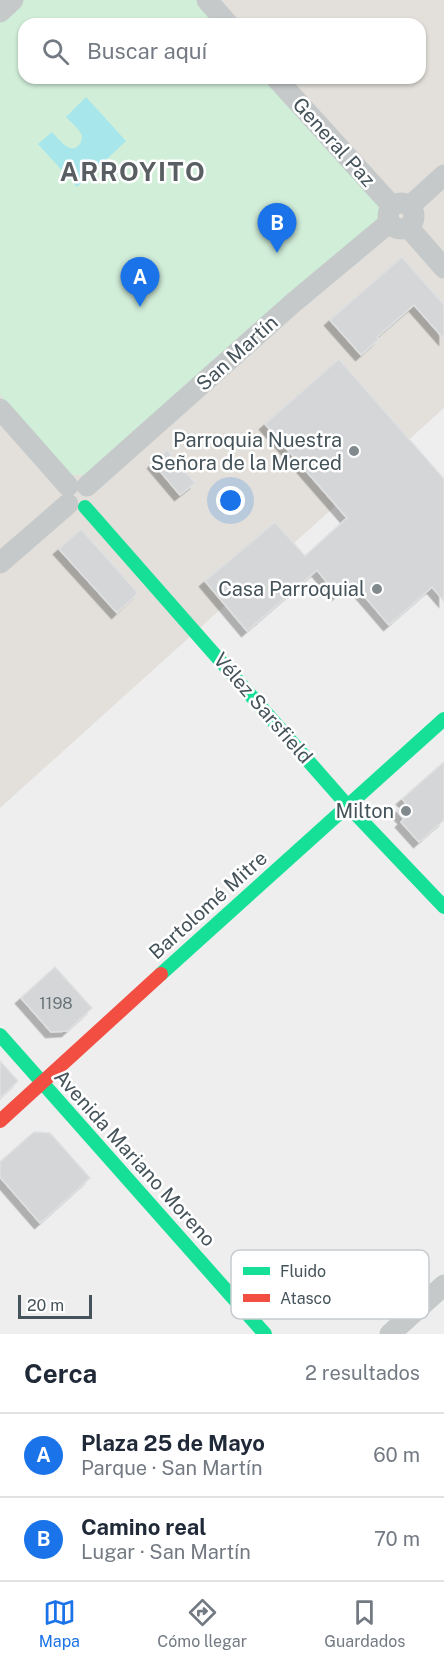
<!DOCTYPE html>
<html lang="es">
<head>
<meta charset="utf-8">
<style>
	:root { --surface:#fff; --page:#f2f2f3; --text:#1f2937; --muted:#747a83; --line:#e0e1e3; --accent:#1a73e8 }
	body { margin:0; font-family:"Public Sans",sans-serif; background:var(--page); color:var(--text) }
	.scale { position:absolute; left:18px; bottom:15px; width:74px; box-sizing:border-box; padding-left:6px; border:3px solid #45535a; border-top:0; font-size:16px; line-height:21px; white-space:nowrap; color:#45535a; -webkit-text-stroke:4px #fff; paint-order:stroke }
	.you { position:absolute; left:231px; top:501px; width:21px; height:21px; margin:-15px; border:4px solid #fff; border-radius:50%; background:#1a73e8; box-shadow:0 0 0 9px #1a73e833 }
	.badge { display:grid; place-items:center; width:39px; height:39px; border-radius:50%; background:var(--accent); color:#fff; font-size:20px; font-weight:700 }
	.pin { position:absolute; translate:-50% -50px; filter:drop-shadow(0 2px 3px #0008) }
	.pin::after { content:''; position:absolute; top:32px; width:21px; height:18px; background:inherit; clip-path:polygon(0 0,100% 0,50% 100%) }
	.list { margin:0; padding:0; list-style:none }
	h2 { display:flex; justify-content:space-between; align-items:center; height:78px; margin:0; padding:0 24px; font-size:26px }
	h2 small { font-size:20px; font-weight:400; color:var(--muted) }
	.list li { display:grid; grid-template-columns:39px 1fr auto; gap:18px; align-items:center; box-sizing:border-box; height:84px; padding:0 24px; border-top:2px solid var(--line) }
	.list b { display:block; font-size:22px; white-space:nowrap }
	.list p { margin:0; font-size:20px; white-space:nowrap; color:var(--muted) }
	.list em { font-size:20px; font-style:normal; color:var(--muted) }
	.icon { flex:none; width:33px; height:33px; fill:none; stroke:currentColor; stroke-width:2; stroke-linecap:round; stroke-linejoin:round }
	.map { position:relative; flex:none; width:444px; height:1334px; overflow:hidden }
	.search { position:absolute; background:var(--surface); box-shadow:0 2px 4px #0004; left:18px; right:18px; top:18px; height:66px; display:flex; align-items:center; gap:15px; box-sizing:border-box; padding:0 21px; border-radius:18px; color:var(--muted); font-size:22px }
	.sheet { height:246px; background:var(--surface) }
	nav { display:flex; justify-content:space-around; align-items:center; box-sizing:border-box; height:84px; border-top:2px solid var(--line); background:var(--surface); font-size:16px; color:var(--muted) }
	nav a { display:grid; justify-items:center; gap:3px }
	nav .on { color:var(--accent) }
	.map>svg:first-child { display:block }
	.commercial { fill:#e3e0db; fill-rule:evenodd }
	.green { fill:#d1eed9 }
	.water { fill:#a7e6eb }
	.building { fill:#d4d6d7; stroke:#dfe0e1; stroke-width:1.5; filter:url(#shadow) }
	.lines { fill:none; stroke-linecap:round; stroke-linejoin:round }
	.street { stroke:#c5c9ca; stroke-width:21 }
	.fast { stroke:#16e098; stroke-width:14 }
	.jam { stroke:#f24e42; stroke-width:14 }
	.poi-dot { fill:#80898e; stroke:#fff; stroke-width:2 }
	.labels { text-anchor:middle; stroke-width:5; stroke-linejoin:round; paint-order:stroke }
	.number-label { font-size:16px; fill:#6a757a }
	.street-label { font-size:20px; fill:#45535a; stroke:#fff }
	.poi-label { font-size:20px; fill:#45535a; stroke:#fff; text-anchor:end }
	.district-label { font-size:26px; font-weight:bold; letter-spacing:1.5px; fill:#595e62; stroke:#fff }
	.key { fill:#fff; stroke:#c7cbce; stroke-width:1.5 }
	.key-label { font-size:16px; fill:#45535a }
</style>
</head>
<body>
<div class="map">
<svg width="444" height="1334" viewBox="0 0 444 1334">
	<defs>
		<filter id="shadow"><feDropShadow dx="-5.5" dy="5.5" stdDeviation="0" flood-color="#0004"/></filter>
	</defs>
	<rect width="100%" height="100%" fill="#eee"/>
	<path class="commercial" d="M 0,0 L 444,0 L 444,408 L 0,808 ZM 24,24 L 420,24 L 420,78 L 24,78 Z"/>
	<polygon class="green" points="24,0 199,0 220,24 24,24 24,78 269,78 384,207 382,219 86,475 72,475 0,395 0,22"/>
	<path class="water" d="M 86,97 L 126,141 L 77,187 L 38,144 L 52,132 C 58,138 70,156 79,145 C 81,143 82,139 82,136 C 80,129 70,122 66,117 Z"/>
	<g class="building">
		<polygon points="402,257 444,305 444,339 414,305 377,337 379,339 361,355 330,320"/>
		<polygon points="339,359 444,479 444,601 432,587 389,625 352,582 337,595 317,570 247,631 205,581 275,522 305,556 347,518 265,424"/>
		<polygon points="167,450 195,483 180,495 153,463"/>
		<polygon points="81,529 138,593 117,613 59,549"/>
		<polygon points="444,762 444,820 419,842 401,822 404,819 397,811 406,803 402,799"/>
		<polygon points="55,967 92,1008 67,1031 51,1032 21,998"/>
		<polygon points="0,1061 18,1081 0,1098"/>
		<polygon points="34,1132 50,1133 90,1178 40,1223 0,1177 0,1162"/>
	</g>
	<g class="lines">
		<g class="street">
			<polyline points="207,0 228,24"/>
			<polyline points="0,12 13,0"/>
			<polyline points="276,78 392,206"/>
			<circle cx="401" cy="216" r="13"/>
			<polyline points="410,206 444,175"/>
			<polyline points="408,227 444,268"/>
			<polyline points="0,409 68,486"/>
			<polyline points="87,486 293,303 390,222"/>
			<polyline points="0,563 68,504"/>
			<polyline points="390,1334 444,1285"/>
		</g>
		<g class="fast">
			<polyline points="85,507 347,805 444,907"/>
			<polyline points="161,974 444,719"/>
			<polyline points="0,1035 265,1334"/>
		</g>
		<polyline class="jam" points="0,1121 161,974"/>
	</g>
	<g class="poi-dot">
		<circle cx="354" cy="451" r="6"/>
		<circle cx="377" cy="589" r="6"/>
		<circle cx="406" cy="811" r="6"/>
	</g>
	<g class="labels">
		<g class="number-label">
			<text x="56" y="1009">1198</text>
		</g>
		<g class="street-label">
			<text transform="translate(334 142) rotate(48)" y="7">General Paz</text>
			<text transform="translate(237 353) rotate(-42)" y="7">San Martín</text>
			<text transform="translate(263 708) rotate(49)" y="7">Vélez Sarsfield</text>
			<text transform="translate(208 905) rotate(-42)" y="7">Bartolomé Mitre</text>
			<text transform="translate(135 1158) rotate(48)" y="7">Avenida Mariano Moreno</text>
		</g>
		<g class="poi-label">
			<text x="342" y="447">Parroquia Nuestra<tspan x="342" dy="23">Señora de la Merced</tspan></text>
			<text x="365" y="596">Casa Parroquial</text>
			<text x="394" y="818">Milton</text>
		</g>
		<g class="district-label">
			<text x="133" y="181">ARROYITO</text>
		</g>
	</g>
	<rect x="231" y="1250" width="198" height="69" rx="9" class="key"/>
	<rect x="243" y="1267" width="27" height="8" fill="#16e098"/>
	<rect x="243" y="1294" width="27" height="8" fill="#f24e42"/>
	<g class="key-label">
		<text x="280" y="1277">Fluido</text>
		<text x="280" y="1304">Atasco</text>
	</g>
</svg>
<div class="scale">20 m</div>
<div class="you"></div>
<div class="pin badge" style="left:140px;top:307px">A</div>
<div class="pin badge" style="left:277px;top:253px">B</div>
<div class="search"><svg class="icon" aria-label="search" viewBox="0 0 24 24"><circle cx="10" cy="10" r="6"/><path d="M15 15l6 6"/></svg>Buscar aquí</div>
</div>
<section class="sheet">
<h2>Cerca<small>2 resultados</small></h2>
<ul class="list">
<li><span class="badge">A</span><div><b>Plaza 25 de Mayo</b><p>Parque · San Martín</p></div><em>60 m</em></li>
<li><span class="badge">B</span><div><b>Camino real</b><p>Lugar · San Martín</p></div><em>70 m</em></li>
</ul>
</section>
<nav>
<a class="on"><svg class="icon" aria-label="map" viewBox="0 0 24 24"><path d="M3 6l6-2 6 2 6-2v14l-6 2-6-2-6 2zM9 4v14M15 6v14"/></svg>Mapa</a>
<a><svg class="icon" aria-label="directions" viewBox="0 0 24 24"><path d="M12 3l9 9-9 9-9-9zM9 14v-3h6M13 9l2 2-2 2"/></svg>Cómo llegar</a>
<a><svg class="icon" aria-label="saved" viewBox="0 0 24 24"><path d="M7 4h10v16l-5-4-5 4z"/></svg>Guardados</a>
</nav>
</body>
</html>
